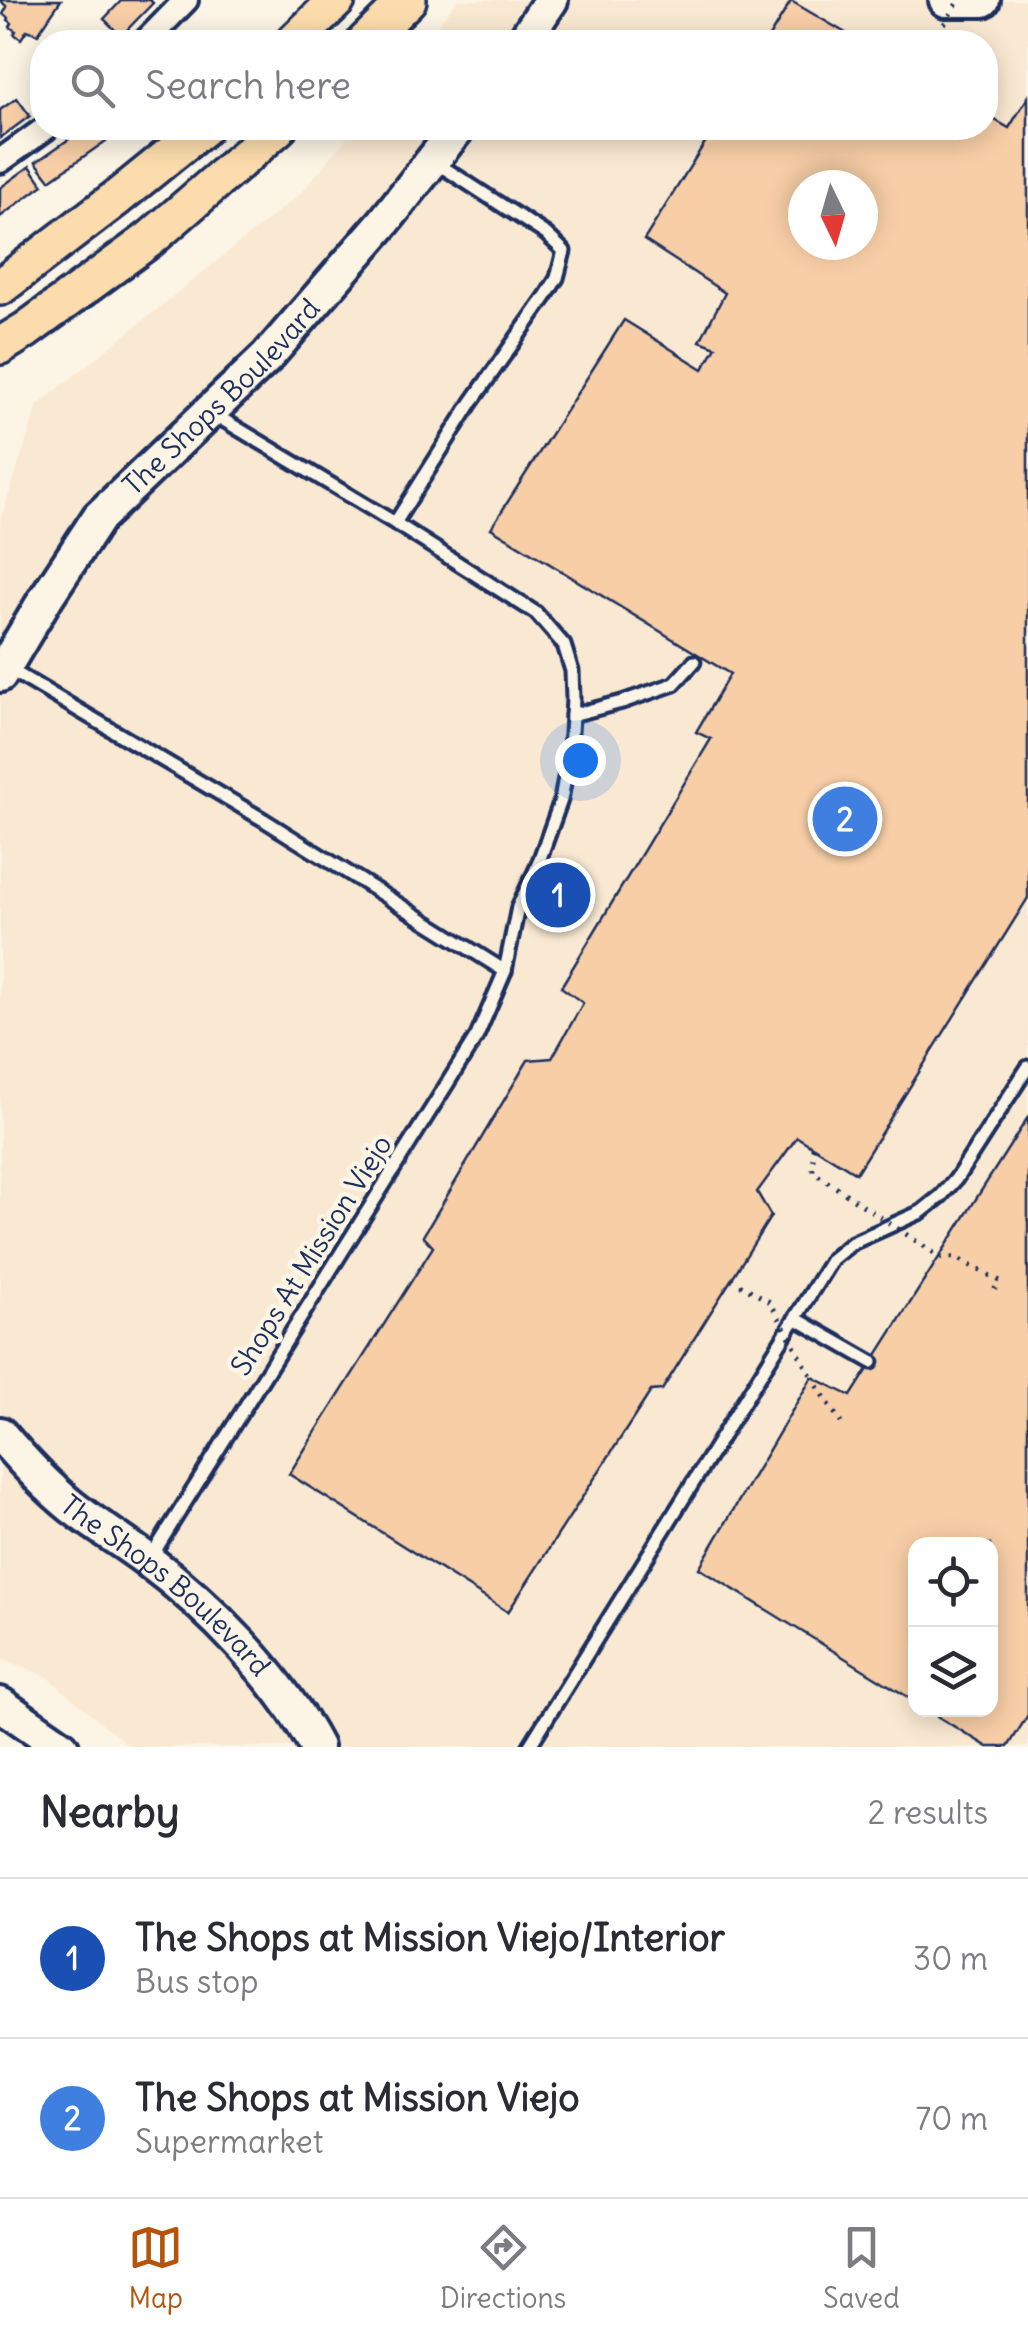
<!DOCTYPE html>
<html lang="en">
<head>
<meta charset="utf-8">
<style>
	:root { --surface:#fff; --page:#f7f7f7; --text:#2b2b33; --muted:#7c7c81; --line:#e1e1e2; --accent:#b45309 }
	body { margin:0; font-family:Delius,sans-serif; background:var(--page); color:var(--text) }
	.controls { position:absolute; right:30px; bottom:30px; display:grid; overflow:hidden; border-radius:20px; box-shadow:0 5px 25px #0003 }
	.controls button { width:90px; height:90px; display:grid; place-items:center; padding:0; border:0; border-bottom:2px solid var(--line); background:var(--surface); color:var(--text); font:50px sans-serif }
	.compass { position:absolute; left:788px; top:170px; width:90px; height:90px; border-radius:50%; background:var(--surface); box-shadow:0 5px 25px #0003; rotate:175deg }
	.you { position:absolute; left:580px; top:760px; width:35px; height:35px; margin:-25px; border:8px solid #fff; border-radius:50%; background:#1a73e8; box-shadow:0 0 0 15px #1a73e833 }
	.badge { display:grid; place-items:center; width:65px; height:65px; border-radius:50%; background:var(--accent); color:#fff; font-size:32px; font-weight:700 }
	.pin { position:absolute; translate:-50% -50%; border:5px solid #fff; box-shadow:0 2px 10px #0006 }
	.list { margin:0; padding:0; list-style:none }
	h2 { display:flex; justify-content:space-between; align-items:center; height:130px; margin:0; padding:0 40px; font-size:42px }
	h2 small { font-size:32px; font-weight:400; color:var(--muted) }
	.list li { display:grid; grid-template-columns:65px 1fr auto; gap:30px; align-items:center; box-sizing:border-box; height:160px; padding:0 40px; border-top:2px solid var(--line) }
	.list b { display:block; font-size:38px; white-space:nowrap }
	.list p { margin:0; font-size:32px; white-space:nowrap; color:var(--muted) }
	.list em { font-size:32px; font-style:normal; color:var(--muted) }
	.icon { flex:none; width:55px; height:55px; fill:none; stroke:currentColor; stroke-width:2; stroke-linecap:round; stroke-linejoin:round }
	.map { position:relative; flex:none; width:1028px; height:1747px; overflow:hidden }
	.search { position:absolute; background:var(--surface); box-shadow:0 5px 25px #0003; left:30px; right:30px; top:30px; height:110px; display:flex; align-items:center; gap:25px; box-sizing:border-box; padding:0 35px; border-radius:40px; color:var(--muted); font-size:38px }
	.sheet { height:450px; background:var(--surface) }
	nav { display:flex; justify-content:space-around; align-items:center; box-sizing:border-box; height:140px; border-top:2px solid var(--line); background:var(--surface); font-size:28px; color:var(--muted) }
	nav a { display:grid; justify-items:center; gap:5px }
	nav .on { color:var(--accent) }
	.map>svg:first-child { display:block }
	.built { fill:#fae9d2; fill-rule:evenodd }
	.building { fill:#f7cea6; stroke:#1b2f5e; stroke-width:2.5; fill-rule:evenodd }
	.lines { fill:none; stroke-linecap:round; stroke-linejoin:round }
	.lane-casing { stroke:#1b2f5e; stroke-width:19 }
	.street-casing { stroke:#1b2f5e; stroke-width:30 }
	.secondary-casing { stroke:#1b2f5e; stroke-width:40 }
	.primary-casing { stroke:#1b2f5e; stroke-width:42 }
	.path { stroke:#1b2f5e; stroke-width:5; stroke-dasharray:2.5 8; stroke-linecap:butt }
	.lane { stroke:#fcf5e5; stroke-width:11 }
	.street { stroke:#fcf5e5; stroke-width:22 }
	.secondary { stroke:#fcf5e5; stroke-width:32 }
	.primary { stroke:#fcdcac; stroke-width:35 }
	.path-bridge { stroke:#1b2f5e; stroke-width:5; stroke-dasharray:2.5 8; stroke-linecap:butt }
	.labels { text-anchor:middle; stroke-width:9; stroke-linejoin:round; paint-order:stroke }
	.street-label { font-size:28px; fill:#1b2f5e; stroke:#fcf5e5 }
</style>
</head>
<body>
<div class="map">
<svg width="1028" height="1747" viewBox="0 0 1028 1747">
	<rect width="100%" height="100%" fill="#fcf5e5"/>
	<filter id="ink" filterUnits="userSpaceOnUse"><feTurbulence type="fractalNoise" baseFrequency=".01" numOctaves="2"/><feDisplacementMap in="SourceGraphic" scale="20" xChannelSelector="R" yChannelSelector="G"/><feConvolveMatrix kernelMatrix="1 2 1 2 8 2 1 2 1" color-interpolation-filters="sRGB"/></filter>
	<g filter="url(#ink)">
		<path class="built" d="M 457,0 L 1028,0 L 1028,1747 L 130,1747 L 46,1676 L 0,1658 L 0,521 L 38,405 L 301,193 L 355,128 L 986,128 L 986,42 L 425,42 ZM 803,185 L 863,185 L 863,245 L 803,245 ZM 916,1544 L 990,1544 L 990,1710 L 916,1710 Z"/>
		<g class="building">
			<polygon points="0,0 61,0 38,34 27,30 21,39 14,34 16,31 10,27 12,23 8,20 9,18 3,14 7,7"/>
			<polygon points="122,0 150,0 153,3 121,36 104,19"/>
			<polygon points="791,1 861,42 766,42"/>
			<path d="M 1028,97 L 1028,898 L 856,1173 L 797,1137 L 785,1154 L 757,1192 L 771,1216 L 662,1390 L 651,1391 L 508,1612 L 289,1474 L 433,1247 L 423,1236 L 528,1060 L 552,1058 L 583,1003 L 561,987 L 711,739 L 696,732 L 730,674 L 491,528 L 624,320 L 703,369 L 716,347 L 700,341 L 725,293 L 644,240 L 714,128 L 986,128 L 986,115 L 1009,128 ZM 803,185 L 863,185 L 863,245 L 803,245 Z"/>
			<polygon points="17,98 30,116 0,138 0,110"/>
			<polygon points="85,128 96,128 106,141 50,180 36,162"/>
			<polygon points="30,166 43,185 0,217 0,188"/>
			<polygon points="1028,1117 1028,1715 1008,1747 988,1747 927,1710 990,1710 990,1544 916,1544 916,1702 699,1568 812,1377 851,1396"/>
		</g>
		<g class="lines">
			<g class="lane-casing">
				<g id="lane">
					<polyline points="395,523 471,403 546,296 557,278 564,251 546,234 435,162"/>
					<polyline points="9,669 264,820 505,971"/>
					<polyline points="572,715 622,702 674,684 694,662"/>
					<polyline points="795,1318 872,1362"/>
					<polyline points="151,1557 477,1036 505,971 518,907 537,867 561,800 570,750 573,699 572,671 564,645 536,613 395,523 212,413"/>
					<polyline points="529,1747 832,1259 852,1243 921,1212 941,1196 956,1179 1028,1067"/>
				</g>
			</g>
			<g class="street-casing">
				<g id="street">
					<polyline points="145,42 186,0"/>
					<polyline points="0,161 46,128"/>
				</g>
			</g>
			<g class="secondary-casing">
				<g id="secondary">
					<polyline points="946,0 983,0"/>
					<polyline points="523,42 551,0"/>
					<path id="s1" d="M 0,675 L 47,596 L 99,517 L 267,357 L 384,222 L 458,128"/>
					<path id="s2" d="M 0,1434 C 22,1460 44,1484 71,1506 C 95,1525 122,1541 146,1559 C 209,1606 280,1678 316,1747"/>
					<polyline points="0,1704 62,1747"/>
				</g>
			</g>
			<g class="primary-casing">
				<g id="primary">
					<polyline points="294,42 337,0"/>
					<polyline points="365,42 408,0"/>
					<polyline points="0,287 118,197 203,128"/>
					<polyline points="0,346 26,330 150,239 278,128"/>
				</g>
			</g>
			<g class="path">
				<polyline points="940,1257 956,1258 1000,1281 993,1292"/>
				<polyline points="812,1377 841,1423"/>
			</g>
			<use href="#lane" class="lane"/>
			<use href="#street" class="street"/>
			<use href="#secondary" class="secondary"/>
			<use href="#primary" class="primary"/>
			<g class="path-bridge">
				<polyline points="933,42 959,0"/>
				<polyline points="813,1147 813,1172 940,1257"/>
				<polyline points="731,1279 770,1302 812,1377"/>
			</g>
		</g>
	</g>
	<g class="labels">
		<g class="street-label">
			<text dy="10" stroke="none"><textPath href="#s1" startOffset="358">The Shops Boulevard</textPath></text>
			<text transform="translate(311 1255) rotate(-58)" y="10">Shops At Mission Viejo</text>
			<text dy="10" stroke="none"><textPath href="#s2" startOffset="225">The Shops Boulevard</textPath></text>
		</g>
	</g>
</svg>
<div class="controls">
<button><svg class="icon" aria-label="locate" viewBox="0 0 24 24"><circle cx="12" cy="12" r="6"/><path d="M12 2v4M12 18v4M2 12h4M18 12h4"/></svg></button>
<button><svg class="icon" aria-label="layers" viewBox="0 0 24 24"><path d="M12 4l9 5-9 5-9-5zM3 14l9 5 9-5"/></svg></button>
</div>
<svg class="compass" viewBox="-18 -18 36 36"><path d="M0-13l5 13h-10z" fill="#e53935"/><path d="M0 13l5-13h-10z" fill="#7c7c81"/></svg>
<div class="you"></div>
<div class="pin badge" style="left:558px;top:895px;background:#1a4fb4">1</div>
<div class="pin badge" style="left:845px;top:819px;background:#3f7fe0">2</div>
<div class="search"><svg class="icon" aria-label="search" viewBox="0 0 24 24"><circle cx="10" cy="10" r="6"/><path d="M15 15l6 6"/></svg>Search here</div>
</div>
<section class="sheet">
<h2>Nearby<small>2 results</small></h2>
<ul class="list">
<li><span class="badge" style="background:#1a4fb4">1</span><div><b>The Shops at Mission Viejo/Interior</b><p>Bus stop</p></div><em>30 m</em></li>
<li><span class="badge" style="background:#3f7fe0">2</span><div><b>The Shops at Mission Viejo</b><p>Supermarket</p></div><em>70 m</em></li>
</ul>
</section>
<nav>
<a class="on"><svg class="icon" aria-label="map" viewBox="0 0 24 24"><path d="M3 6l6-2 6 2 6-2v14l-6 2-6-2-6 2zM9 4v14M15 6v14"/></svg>Map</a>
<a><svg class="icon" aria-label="directions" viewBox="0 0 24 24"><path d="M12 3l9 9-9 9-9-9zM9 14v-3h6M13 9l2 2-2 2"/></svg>Directions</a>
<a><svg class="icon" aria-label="saved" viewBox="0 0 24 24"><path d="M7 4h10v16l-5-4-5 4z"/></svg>Saved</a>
</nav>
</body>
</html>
